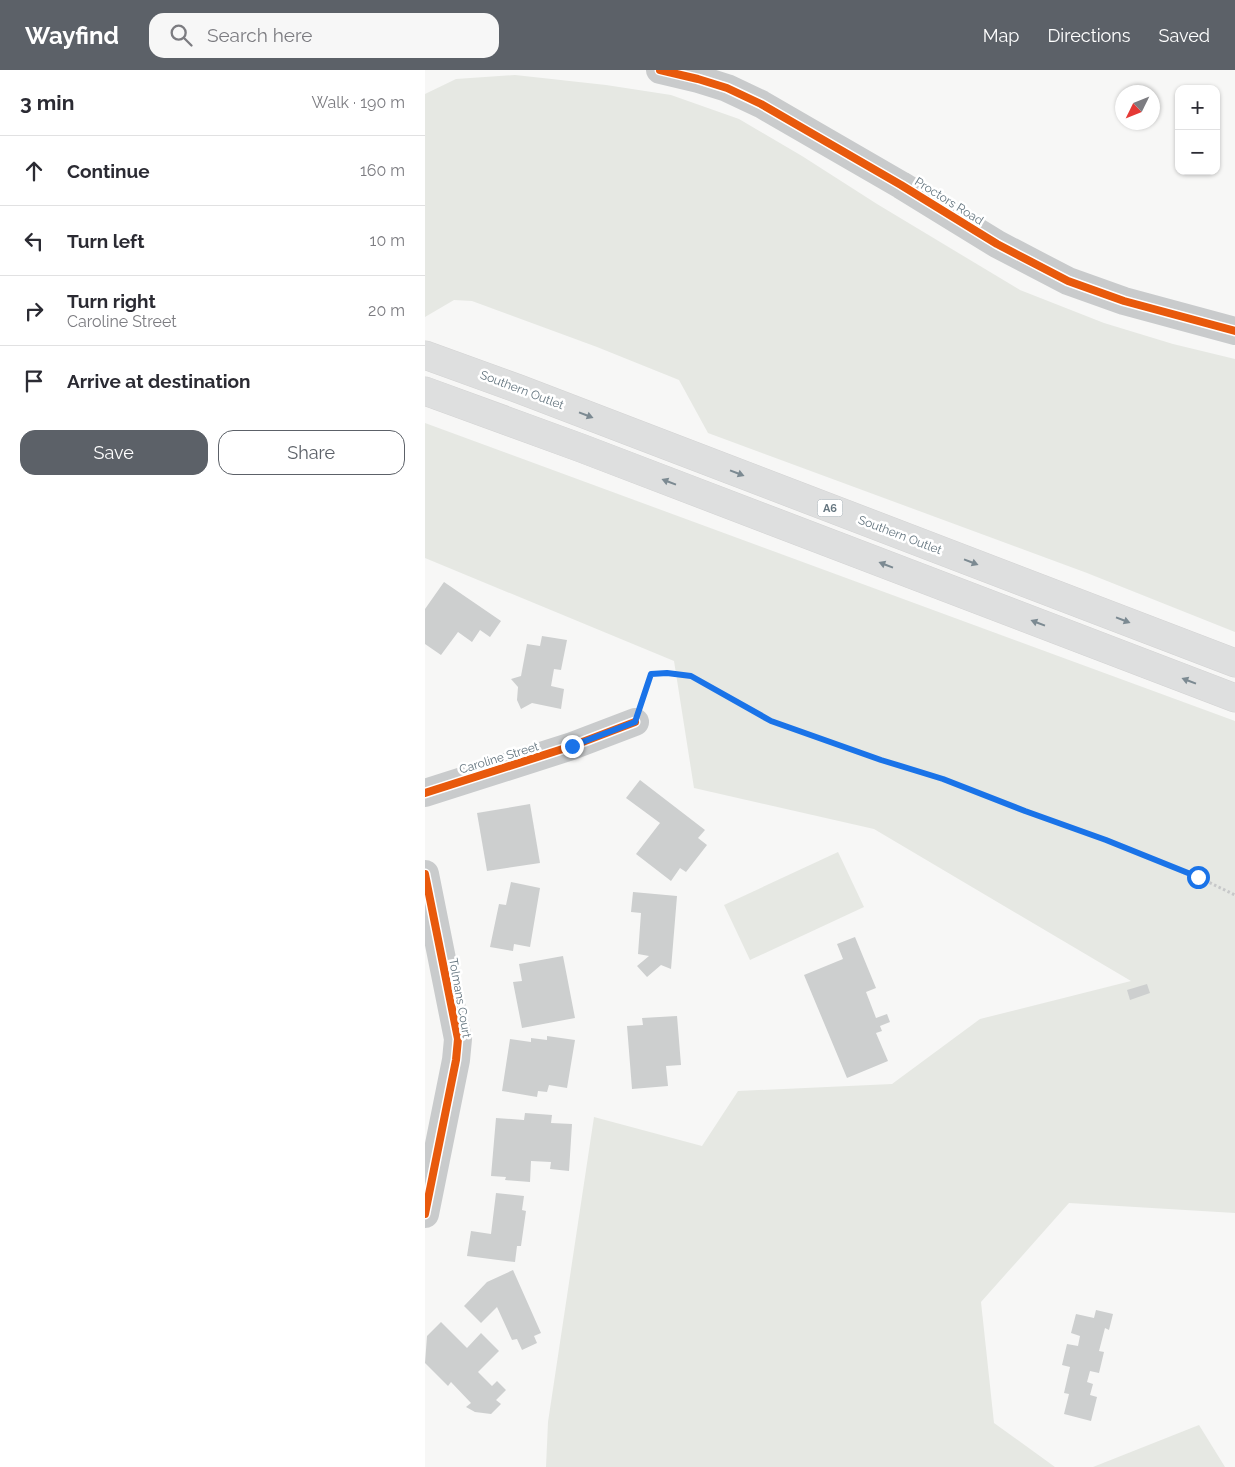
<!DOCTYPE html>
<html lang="en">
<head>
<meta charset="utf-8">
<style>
	:root { --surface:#fff; --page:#f7f7f7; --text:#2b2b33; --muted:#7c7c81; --line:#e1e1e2; --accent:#5c6168 }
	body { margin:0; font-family:Raleway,sans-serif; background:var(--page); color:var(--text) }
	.controls { position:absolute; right:15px; top:15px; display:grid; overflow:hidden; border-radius:10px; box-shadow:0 1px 4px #0004 }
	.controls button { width:45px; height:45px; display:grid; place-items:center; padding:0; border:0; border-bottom:1px solid var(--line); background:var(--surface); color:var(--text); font:25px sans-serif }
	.compass { position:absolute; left:690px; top:15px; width:45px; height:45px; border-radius:50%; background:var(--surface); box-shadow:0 1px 4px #0004; rotate:227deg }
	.stop { position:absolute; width:15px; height:15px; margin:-11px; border:4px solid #1a73e8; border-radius:50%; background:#fff }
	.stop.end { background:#1a73e8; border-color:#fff; box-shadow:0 1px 5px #0008 }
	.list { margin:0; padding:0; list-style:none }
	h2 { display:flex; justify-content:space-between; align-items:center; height:65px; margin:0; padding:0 20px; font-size:21px }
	h2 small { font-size:16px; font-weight:400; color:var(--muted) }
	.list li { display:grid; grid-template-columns:32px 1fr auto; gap:15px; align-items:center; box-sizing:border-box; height:70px; padding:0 20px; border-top:1px solid var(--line) }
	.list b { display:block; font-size:19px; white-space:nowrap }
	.list p { margin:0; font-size:16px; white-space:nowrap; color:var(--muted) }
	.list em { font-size:16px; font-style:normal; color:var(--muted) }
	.actions { display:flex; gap:10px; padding:15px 20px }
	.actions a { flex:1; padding:11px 0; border:1px solid var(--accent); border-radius:15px; text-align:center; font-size:18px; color:var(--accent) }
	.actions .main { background:var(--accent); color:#fff }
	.icon { flex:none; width:28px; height:28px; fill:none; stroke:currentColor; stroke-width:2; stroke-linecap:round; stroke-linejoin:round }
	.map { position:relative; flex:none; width:810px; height:1397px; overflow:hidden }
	header { display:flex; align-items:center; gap:30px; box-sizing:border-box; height:70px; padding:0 25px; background:var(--accent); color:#fff }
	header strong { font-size:24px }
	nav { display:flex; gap:28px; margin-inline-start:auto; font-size:18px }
	.search { width:350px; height:45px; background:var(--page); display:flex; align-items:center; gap:12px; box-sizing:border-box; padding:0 18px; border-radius:15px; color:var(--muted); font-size:19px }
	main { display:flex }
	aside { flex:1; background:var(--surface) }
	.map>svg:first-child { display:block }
	.green { fill:#e6e8e3 }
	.building { fill:#cdcfcf }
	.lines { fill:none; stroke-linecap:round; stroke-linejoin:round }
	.highway-casing { stroke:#d3d3d3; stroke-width:29 }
	.path { stroke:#c7c8c9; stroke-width:3; stroke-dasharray:2.5 2.5; stroke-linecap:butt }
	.minor { stroke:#c9cbcc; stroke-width:28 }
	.highway { stroke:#dedfdf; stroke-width:28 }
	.cycleway-casing { stroke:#fff; stroke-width:11 }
	.cycleway { stroke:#e8590c; stroke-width:8 }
	.oneway { fill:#7c8a92 }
	.route { stroke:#1a73e8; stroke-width:6 }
	.labels { text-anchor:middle; stroke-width:5; stroke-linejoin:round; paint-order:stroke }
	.shield { fill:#fff; stroke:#929ea5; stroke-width:1 }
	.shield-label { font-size:11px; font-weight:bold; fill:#64757f }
	.street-label { font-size:12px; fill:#64757f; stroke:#fff }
</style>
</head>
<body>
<header>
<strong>Wayfind</strong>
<div class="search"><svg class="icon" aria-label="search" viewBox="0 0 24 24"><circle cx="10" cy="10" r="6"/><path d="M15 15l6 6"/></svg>Search here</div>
<nav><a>Map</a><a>Directions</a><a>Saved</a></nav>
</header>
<main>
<aside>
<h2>3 min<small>Walk · 190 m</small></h2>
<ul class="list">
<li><svg class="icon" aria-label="ahead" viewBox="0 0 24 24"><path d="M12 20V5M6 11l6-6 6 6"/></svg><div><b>Continue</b></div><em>160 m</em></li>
<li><svg class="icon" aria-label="left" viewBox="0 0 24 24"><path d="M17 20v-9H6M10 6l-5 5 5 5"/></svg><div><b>Turn left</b></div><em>10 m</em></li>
<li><svg class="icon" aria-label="right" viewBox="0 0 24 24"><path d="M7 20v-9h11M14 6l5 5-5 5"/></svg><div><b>Turn right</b><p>Caroline Street</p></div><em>20 m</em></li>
<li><svg class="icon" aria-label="arrive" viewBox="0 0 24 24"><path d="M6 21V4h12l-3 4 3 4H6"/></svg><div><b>Arrive at destination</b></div></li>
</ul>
<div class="actions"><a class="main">Save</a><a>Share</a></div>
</aside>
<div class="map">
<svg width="810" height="1397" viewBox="0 0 810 1397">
	<rect width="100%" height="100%" fill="#f7f7f6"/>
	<g class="green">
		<polygon points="90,5 181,15 246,25 314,49 377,86 452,134 595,220 679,253 748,274 810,289 810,562 662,503 283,363 254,310 172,277 47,231 29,230 0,247 0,24 31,9"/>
		<polygon points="0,353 810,651 810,1143 644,1133 556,1232 569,1353 630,1397 121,1397 123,1352 169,1047 277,1076 313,1021 467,1014 555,949 706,911 449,759 269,718 249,591 0,488"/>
		<polygon points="413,782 439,837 325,890 299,835"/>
		<polygon points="774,1355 800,1397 668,1397"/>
	</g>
	<g class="building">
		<polygon points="19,512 76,551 65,567 55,560 47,572 33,562 16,585 0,574 0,539"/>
		<polygon points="117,566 142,570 136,600 129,599 126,616 139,619 136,639 107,633 96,639 92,630 93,617 86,609 96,606 102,574 115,576"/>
		<polygon points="215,710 280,760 273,768 282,775 261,802 255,798 246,811 211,784 235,753 201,728"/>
		<polygon points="105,734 115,793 62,801 52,743"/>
		<polygon points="86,812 115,818 105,877 89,874 88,881 65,877 74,834 81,835"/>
		<polygon points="208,822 252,826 246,899 236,895 222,907 212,896 224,886 213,884 216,843 206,842"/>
		<polygon points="430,867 451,918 441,922 451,948 462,944 465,952 455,956 457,961 451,963 463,991 422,1008 379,905 418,889 412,874"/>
		<polygon points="138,886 150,948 97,958 88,912 97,911 94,894"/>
		<polygon points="722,914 725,923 705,930 702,920"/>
		<polygon points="252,946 256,995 241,996 243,1016 207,1019 202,956 218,955 217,948"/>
		<polygon points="122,966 150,970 142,1018 124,1015 122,1022 113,1021 112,1027 77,1021 85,969 106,972 106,968 122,970"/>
		<polygon points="100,1043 127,1045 126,1053 147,1054 144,1101 125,1099 126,1092 106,1091 105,1112 80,1110 81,1107 66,1106 71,1048 99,1050"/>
		<polygon points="71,1123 99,1126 97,1140 101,1141 96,1176 92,1176 90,1192 42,1186 46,1161 66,1164"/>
		<polygon points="88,1200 116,1263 109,1266 112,1273 97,1280 92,1269 87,1270 72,1237 56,1253 39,1236 62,1212"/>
		<polygon points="671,1240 688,1244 684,1260 680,1258 674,1281 679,1282 674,1303 665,1301 662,1312 668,1314 665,1325 672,1327 666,1351 639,1344 644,1324 639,1323 645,1297 637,1295 642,1274 653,1276 655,1266 646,1263 651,1244 669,1248"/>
		<polygon points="16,1252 42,1278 56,1263 74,1281 53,1302 67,1316 72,1311 81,1320 71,1330 76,1334 66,1344 50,1342 41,1337 46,1333 26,1312 23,1316 0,1293 2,1266"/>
	</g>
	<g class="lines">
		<g class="highway-casing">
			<g id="highway">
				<polyline points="0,285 94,319 810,593"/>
				<polyline points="0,321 156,378 810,628"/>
			</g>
		</g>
		<polyline class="path" points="218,629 226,605 242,603 266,606 346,651 457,690 518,709 600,741 681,770 773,807 810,825"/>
		<g class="minor">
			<polyline points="235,0 273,9 302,18 336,34 476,115 572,174 643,211 699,231 810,261"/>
			<polyline points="0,723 147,676 210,652"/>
			<polyline points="0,804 33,969 31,990 0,1144"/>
		</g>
		<use href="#highway" class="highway"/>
		<g class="cycleway-casing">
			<g id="cycleway">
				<polyline points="235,0 273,9 302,18 336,34 476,115 572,174 643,211 699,231 810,261"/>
				<polyline points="0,723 147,676 210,652"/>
				<polyline points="0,804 33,969 31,990 0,1144"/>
			</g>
		</g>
		<use href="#cycleway" class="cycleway"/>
	</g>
	<defs><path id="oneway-solid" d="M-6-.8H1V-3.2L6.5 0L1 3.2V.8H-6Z" transform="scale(1.25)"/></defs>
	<g class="oneway">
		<use href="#oneway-solid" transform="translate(161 345) rotate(21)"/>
		<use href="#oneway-solid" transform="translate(312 403) rotate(21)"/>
		<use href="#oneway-solid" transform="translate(244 412) rotate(-159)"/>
		<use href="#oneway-solid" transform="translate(546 492) rotate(21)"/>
		<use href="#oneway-solid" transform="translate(461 495) rotate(-159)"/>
		<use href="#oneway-solid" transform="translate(698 550) rotate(21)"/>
		<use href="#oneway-solid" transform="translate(613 553) rotate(-159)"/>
		<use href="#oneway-solid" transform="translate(764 611) rotate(-159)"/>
	</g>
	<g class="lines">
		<polyline class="route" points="147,676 210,652 226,604 242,603 266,606 346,651 456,690 518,709 600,741 681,770 773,807"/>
	</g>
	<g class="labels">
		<rect class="shield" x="392.5" y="429.5" width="25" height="17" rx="4"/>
		<g class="shield-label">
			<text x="405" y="442">A6</text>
		</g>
		<g class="street-label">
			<text transform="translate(524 131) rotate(32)" y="4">Proctors Road</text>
			<text transform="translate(97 320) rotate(21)" y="4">Southern Outlet</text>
			<text transform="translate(475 465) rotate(21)" y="4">Southern Outlet</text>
			<text transform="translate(74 688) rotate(-17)" y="4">Caroline Street</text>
			<text transform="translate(35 928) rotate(80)" y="4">Tolmans Court</text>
		</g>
	</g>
</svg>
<div class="controls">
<button>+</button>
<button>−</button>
</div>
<svg class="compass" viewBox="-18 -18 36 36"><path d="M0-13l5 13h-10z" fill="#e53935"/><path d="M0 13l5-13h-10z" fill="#7c7c81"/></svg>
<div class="stop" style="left:773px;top:807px"></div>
<div class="stop end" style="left:147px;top:676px"></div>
</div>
</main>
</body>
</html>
